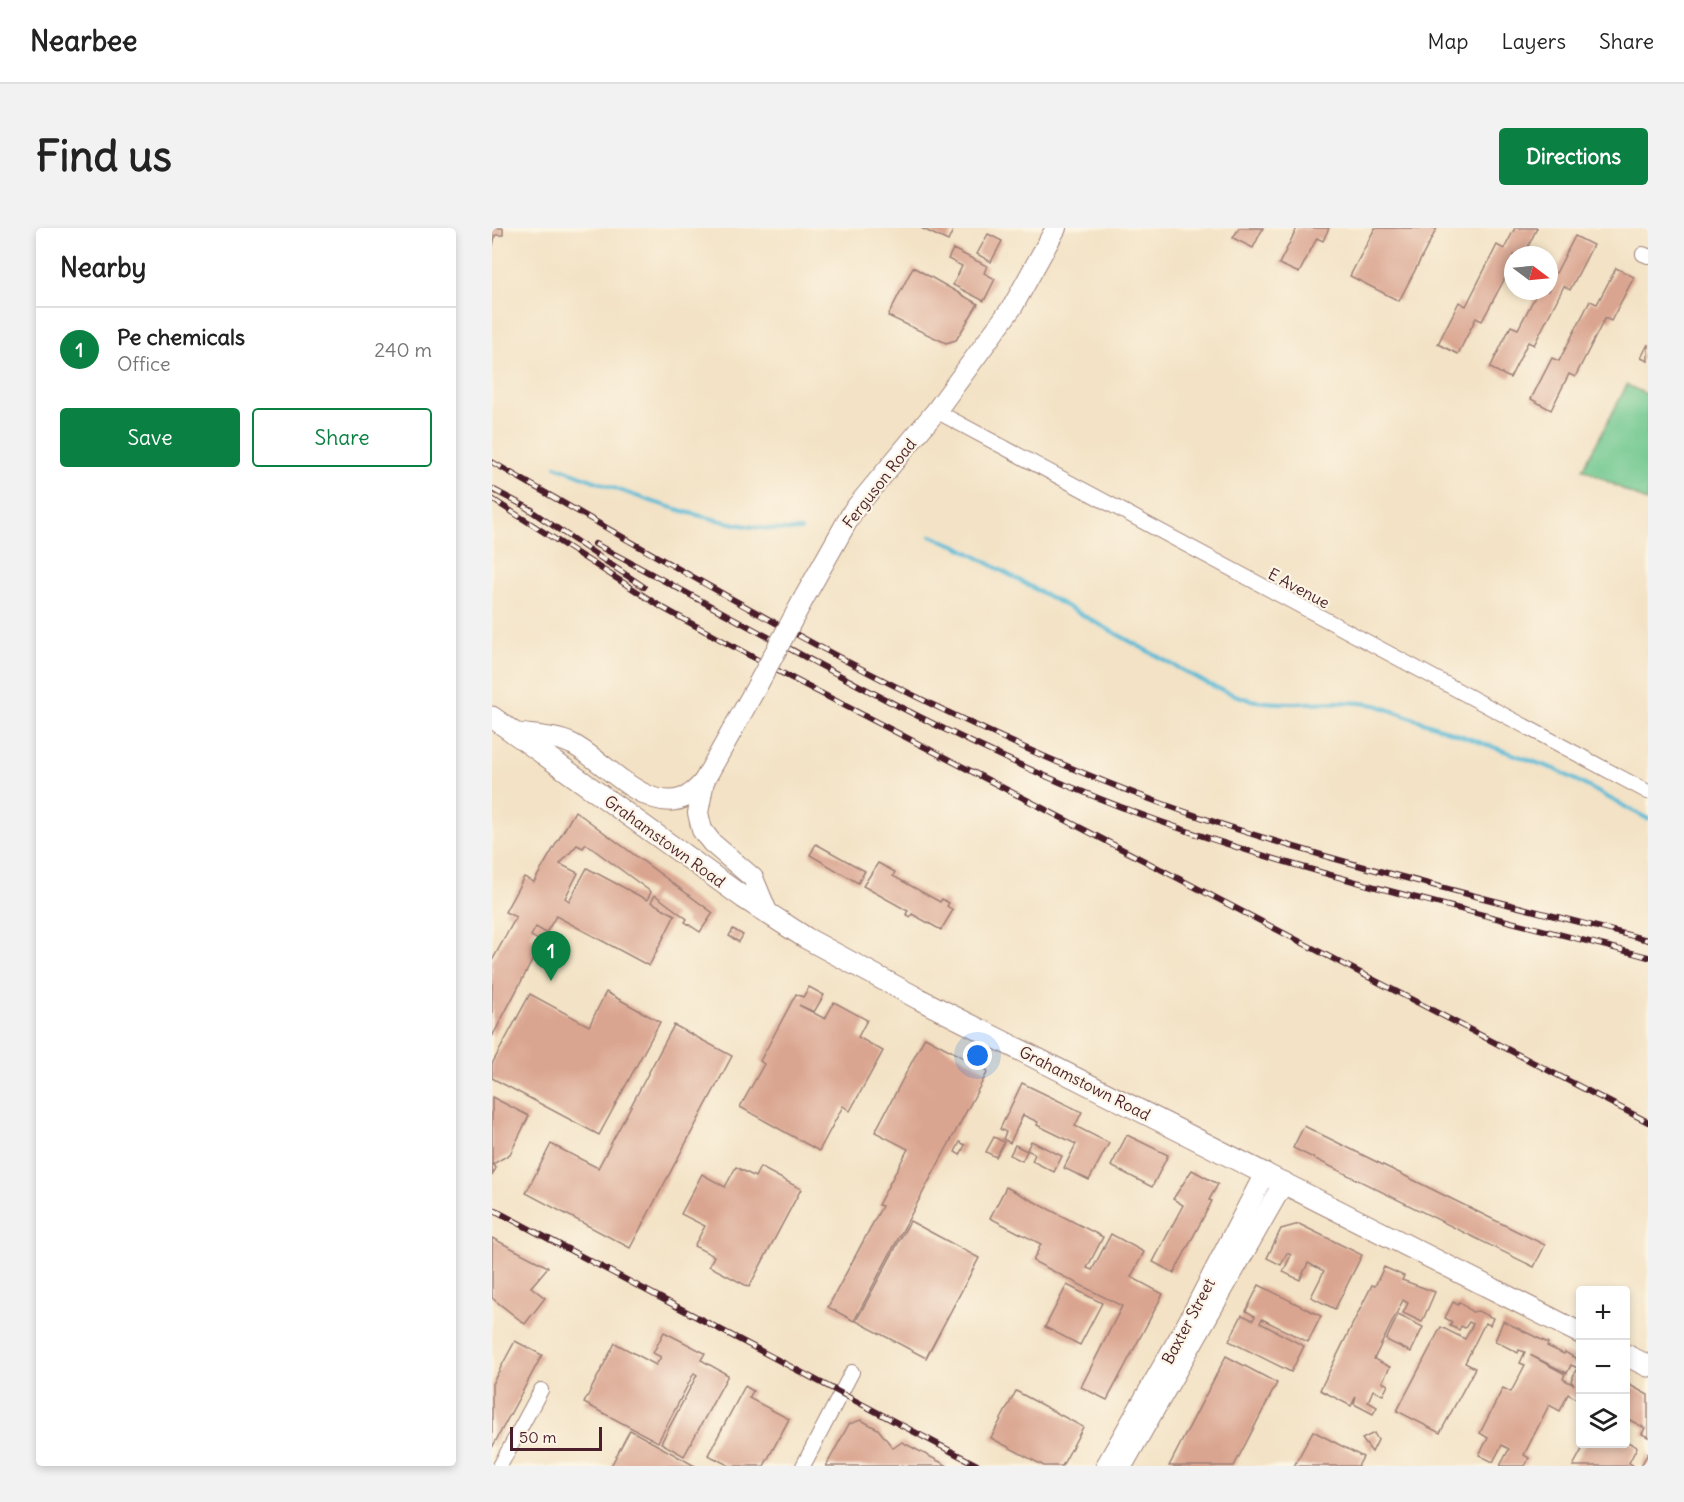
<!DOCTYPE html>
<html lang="en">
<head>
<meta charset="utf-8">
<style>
	:root { --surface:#fff; --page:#f2f2f2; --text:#222; --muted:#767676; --line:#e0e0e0; --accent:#0b8043 }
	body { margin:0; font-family:Delius,sans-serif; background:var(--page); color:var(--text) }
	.controls { position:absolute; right:18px; bottom:18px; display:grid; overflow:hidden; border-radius:6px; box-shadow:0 3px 9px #0003 }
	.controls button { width:54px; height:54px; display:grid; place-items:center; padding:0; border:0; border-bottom:2px solid var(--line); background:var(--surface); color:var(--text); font:30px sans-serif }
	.compass { position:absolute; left:1012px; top:18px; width:54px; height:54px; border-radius:50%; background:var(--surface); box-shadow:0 3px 9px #0003; rotate:106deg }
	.scale { position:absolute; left:18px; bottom:15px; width:92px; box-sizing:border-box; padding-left:6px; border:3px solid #4a1f2b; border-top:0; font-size:16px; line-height:21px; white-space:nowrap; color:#4a1f2b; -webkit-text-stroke:4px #fcf5e5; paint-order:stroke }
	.you { position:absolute; left:486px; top:828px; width:21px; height:21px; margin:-15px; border:4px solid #fff; border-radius:50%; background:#1a73e8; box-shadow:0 0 0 9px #1a73e833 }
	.badge { display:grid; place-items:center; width:39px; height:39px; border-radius:50%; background:var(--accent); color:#fff; font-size:20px; font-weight:700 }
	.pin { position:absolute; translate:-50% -50px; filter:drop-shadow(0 2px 3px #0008) }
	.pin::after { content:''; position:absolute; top:32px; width:21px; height:18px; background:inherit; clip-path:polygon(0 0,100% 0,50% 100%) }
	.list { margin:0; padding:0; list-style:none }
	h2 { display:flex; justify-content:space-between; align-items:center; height:78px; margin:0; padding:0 24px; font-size:26px }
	h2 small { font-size:20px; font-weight:400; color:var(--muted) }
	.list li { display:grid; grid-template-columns:39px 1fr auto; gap:18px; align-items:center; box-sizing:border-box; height:84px; padding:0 24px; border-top:2px solid var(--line) }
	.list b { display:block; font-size:22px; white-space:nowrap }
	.list p { margin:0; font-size:20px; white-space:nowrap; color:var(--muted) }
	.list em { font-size:20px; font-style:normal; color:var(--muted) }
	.actions { display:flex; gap:12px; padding:18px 24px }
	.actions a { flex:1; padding:14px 0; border:2px solid var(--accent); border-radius:6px; text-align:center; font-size:21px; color:var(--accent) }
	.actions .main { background:var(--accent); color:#fff }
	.icon { flex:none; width:33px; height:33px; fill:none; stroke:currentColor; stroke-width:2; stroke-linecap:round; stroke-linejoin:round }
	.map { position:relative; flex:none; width:1156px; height:1238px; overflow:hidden; border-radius:6px }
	header { display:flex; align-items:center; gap:36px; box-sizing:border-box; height:84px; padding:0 30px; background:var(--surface); border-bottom:2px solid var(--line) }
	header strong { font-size:28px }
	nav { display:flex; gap:33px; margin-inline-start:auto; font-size:21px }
	.intro { display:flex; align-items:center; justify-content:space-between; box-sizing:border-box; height:144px; padding:0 36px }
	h1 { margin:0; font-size:42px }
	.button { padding:15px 27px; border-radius:6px; background:var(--accent); color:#fff; font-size:21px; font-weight:700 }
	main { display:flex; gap:36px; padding:0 36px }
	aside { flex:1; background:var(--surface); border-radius:6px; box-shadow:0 3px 9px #0003 }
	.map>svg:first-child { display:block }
	.pitch { fill:#70c88f; stroke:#5d745d; stroke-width:1.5 }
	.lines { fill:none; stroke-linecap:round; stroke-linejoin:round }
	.stream { stroke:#57b9d6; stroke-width:4 }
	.building { fill:#daa590; fill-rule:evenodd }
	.minor-casing { stroke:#9e8078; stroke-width:16 }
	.secondary-casing { stroke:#9e8078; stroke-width:22 }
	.primary-casing { stroke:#9e8078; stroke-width:23 }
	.minor { stroke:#fff; stroke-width:14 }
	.secondary { stroke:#fff; stroke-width:20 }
	.primary { stroke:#fff; stroke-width:21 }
	.rail-casing { stroke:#4a1f2b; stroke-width:6 }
	.rail { stroke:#fcf5e5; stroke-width:4; stroke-dasharray:11; stroke-linecap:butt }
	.secondary-bridge-casing { stroke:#9e8078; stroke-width:22; stroke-linecap:butt }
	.secondary-bridge { stroke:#fff; stroke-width:20 }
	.labels { text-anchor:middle; stroke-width:4.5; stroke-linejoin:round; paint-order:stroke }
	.street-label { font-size:16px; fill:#4a1f2b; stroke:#fcf5e5 }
</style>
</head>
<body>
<header>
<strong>Nearbee</strong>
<nav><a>Map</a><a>Layers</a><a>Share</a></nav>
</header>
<div class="intro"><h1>Find us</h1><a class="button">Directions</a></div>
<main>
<aside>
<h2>Nearby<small></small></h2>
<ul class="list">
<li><span class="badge">1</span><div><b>Pe chemicals</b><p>Office</p></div><em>240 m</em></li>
</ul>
<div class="actions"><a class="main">Save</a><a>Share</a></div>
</aside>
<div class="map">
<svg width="1156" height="1238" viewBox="0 0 1156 1238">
	<rect width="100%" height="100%" fill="#fcf5e5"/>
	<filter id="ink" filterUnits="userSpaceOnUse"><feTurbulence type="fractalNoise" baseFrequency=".0167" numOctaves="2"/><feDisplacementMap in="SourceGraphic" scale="12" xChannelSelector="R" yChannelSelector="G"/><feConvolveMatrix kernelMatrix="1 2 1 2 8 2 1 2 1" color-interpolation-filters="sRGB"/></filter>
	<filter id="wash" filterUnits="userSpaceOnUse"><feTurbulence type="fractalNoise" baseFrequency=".008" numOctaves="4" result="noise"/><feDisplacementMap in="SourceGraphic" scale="24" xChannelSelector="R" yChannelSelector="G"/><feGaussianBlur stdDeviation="1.35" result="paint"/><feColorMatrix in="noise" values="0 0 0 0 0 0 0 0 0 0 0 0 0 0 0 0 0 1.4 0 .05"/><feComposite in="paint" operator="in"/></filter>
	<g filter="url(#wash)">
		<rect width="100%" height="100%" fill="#f3e2c5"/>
		<polygon class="pitch" points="1135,157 1156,167 1156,274 1091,241"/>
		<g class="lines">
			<g class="stream">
				<path d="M 64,238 C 132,265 237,305 309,302"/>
				<path d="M 439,308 L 465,318 L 712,454 C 728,461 746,470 764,473 C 803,479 843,470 884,477 L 1065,542 L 1156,591"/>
			</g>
		</g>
		<g id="blocks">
			<g class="building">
				<polygon points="0,0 11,0 11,7 3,7 1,18"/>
				<polygon points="429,0 462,0 456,13"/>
				<polygon points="747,0 771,0 761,20 741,10"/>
				<polygon points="805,0 837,0 831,13 825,10 807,45 787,36"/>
				<polygon points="883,0 945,0 907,73 858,48"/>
				<polygon points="1023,0 1045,0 1032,27 1021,27 1021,35 990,93 984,90 966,126 946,116 967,74 974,78 1005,17 1012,21"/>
				<polygon points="496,6 510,13 499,34 485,26"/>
				<polygon points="1083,8 1101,17 1078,62 1072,58 1042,117 1036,114 1018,150 998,140 1019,98 1026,101 1046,63 1057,63 1057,41 1064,45"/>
				<polygon points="461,21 495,38 492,45 503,51 492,73 461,57 470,38 456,31"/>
				<polygon points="421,39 486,76 464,112 454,115 396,88"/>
				<polygon points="1124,40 1142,49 1119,93 1113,90 1083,149 1077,146 1059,182 1039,171 1060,130 1067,133 1098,73 1105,76"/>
				<polygon points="1156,116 1156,133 1149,130"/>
				<path d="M 83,583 L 221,685 L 208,704 L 193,694 L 195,691 L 163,667 L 159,674 L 183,687 L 157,738 L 64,688 L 54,705 L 44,699 L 39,708 L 50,714 L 0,809 L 0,733 L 24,689 L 13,684 L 32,649 L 42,654 ZM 94,616 L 155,661 L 159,664 L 155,672 L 95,640 L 77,673 L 73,670 L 86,645 L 68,636 L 85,617 L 91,620 Z"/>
				<polygon points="324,616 373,643 366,655 318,627"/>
				<polygon points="386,635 403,644 401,648 448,674 450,671 457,675 455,678 461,682 449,702 420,686 418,689 414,686 416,683 371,658"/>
				<polygon points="241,701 251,707 247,714 237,708"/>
				<polygon points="62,705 73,711 67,722 56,716"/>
				<polygon points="317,759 332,767 322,784 307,777 333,791 342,774 375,792 366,809 391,823 358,883 351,878 327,923 248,879 272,836 268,833 304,766 311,769"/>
				<polygon points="114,764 168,794 107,907 0,850 0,836 38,766 97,798"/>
				<polygon points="182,797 240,828 138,1020 34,965 59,916 106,940"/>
				<polygon points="433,809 496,843 362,1093 336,1079 390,978 386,977 416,921 383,904"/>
				<polygon points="530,855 590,884 583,898 617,915 597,952 572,940 584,916 545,897 546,894 531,887 518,915 511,911 514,904 508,901"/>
				<polygon points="0,869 37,888 18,926 1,936 4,940 0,948"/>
				<polygon points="812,898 1053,1017 1042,1039 801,920"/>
				<polygon points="635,907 676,927 660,959 619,938"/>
				<polygon points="502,909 512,914 504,929 494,924"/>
				<polygon points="539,913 570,928 562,944 540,933 543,926 535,922"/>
				<polygon points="468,914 473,917 468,927 463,924"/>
				<polygon points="523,917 535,923 530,933 518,927"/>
				<polygon points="244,939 263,949 268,939 309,961 257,1059 217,1038 222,1028 202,1018 213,998 189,986 210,946 233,959"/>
				<polygon points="700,942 726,956 717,972 720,973 682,1045 661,1034 691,977 681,971"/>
				<polygon points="514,959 611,1009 595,1040 600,1042 619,1006 652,1024 639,1049 671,1066 615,1172 589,1159 630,1078 541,1033 549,1016 498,990"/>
				<polygon points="418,993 487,1030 434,1130 364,1093"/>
				<polygon points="807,996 870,1027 843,1081 819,1069 832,1043 816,1035 808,1052 791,1044 799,1027 795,1025 789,1037 775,1030 789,1001"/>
				<polygon points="0,1010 56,1039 39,1059 53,1070 33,1096 0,1070"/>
				<polygon points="892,1039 912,1048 910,1052 943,1064 930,1094 911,1085 916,1075 911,1072 882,1131 898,1139 890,1154 896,1157 891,1167 881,1162 876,1174 885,1179 881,1186 862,1176 864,1168 859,1178 828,1162 880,1057 883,1058"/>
				<polygon points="575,1057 610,1075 588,1117 553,1099"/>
				<polygon points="767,1057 829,1088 816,1114 770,1091 768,1095 812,1118 799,1144 737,1113 750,1087 761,1092 763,1088 754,1083"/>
				<polygon points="961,1074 966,1077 968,1074 980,1084 986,1083 1001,1090 998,1097 993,1095 973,1135 983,1140 948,1205 905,1183 949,1099 973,1111 981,1096 977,1094 973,1100 969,1098 967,1102 958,1098 960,1094 953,1090"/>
				<polygon points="906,1087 931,1099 919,1124 894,1112"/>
				<polygon points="1011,1093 1056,1115 1055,1118 1072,1126 1073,1124 1088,1133 1088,1141 1079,1137 1075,1145 1038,1127 1073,1146 1071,1151 1082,1157 1079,1153 1084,1142 1088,1144 1088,1173 1076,1166 1068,1183 1057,1177 1032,1227 1037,1230 1033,1238 1008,1238 1017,1221 1010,1217 1001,1234 987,1227 996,1210 988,1205 1011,1160 1019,1164 1033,1137 1028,1135 1033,1124 1027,1122 1026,1125 1003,1113"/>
				<polygon points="172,1104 213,1125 209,1132 236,1147 192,1228 169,1215 205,1147 202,1145 166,1214 92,1175 123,1115 164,1137 169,1129 161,1125"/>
				<polygon points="23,1113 50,1127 0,1220 0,1156"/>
				<polygon points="734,1128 785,1155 742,1238 677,1238"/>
				<polygon points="1134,1155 1156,1167 1156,1209 1150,1206 1153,1200 1134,1190"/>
				<polygon points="253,1158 261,1163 257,1170 297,1191 272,1238 238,1238 216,1227"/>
				<polygon points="524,1163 591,1199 570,1238 552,1238 499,1210"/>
				<polygon points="369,1192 386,1201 401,1220 410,1214 456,1238 334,1238 357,1196"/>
				<polygon points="138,1202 203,1238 119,1238"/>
				<polygon points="821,1203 871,1229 866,1238 802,1238"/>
				<polygon points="882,1205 886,1212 880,1224 870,1211"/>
				<polygon points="1134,1213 1145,1219 1137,1235 1142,1238 1081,1238 1093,1216 1134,1216"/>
				<polygon points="1156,1225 1156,1238 1149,1238"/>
			</g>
		</g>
	</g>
	<g filter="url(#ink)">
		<use href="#blocks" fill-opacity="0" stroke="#9e8078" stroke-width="1.5"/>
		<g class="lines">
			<g class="minor-casing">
				<g id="minor">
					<polyline points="1151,26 1156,28"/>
					<polyline points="444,183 1156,564"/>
					<polyline points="8,1238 49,1162"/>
					<polyline points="311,1238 360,1144"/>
				</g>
			</g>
			<g class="secondary-casing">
				<g id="secondary">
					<polyline points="312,370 361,283 444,183 521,78 564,0"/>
					<polyline points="265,458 212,553 206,585 210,602 220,615 261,650 276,686"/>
					<path d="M 22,505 C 41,508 65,508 82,517 C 119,537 171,606 212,553"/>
					<polyline points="614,1238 695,1096 773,945"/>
					<polyline points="630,1238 792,954"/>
				</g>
			</g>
			<g class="primary-casing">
				<g id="primary">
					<polyline points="0,489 252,670 314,710 427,771 1088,1105"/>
					<polyline points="1134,1127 1156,1138"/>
				</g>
			</g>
			<use href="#minor" class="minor"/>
			<use href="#secondary" class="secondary"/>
			<use href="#primary" class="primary"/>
			<g class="rail-casing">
				<g id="rail">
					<path d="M 0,234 C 204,351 414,477 634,562 C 803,628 981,666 1156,712"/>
					<polyline points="0,261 40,282"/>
					<polyline points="0,271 171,380 288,444 1156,894"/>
					<polyline points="32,278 152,359"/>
					<path d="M 103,316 C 277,407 446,509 629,579 C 801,645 979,682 1156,729"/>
					<polyline points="0,981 487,1238"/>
				</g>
			</g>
			<use href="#rail" class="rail"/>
			<g class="secondary-bridge-casing">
				<polyline id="secondary-bridge" points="265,458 312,370"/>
			</g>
			<use href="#secondary-bridge" class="secondary-bridge"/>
		</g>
	</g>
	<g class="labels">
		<g class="street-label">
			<text transform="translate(387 255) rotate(-52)" y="6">Ferguson Road</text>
			<text transform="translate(807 360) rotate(28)" y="6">E Avenue</text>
			<text transform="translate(173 613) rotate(36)" y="6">Grahamstown Road</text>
			<text transform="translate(593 855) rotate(27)" y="6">Grahamstown Road</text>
			<text transform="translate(696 1093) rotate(-62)" y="6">Baxter Street</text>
		</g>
	</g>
</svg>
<div class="controls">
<button>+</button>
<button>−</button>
<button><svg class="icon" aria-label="layers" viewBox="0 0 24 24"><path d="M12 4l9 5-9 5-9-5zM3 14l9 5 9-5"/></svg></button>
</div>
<svg class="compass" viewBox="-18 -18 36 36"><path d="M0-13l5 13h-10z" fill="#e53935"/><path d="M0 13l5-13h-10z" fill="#767676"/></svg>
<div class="scale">50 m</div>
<div class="you"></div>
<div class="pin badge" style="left:59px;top:753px">1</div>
</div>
</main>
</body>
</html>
